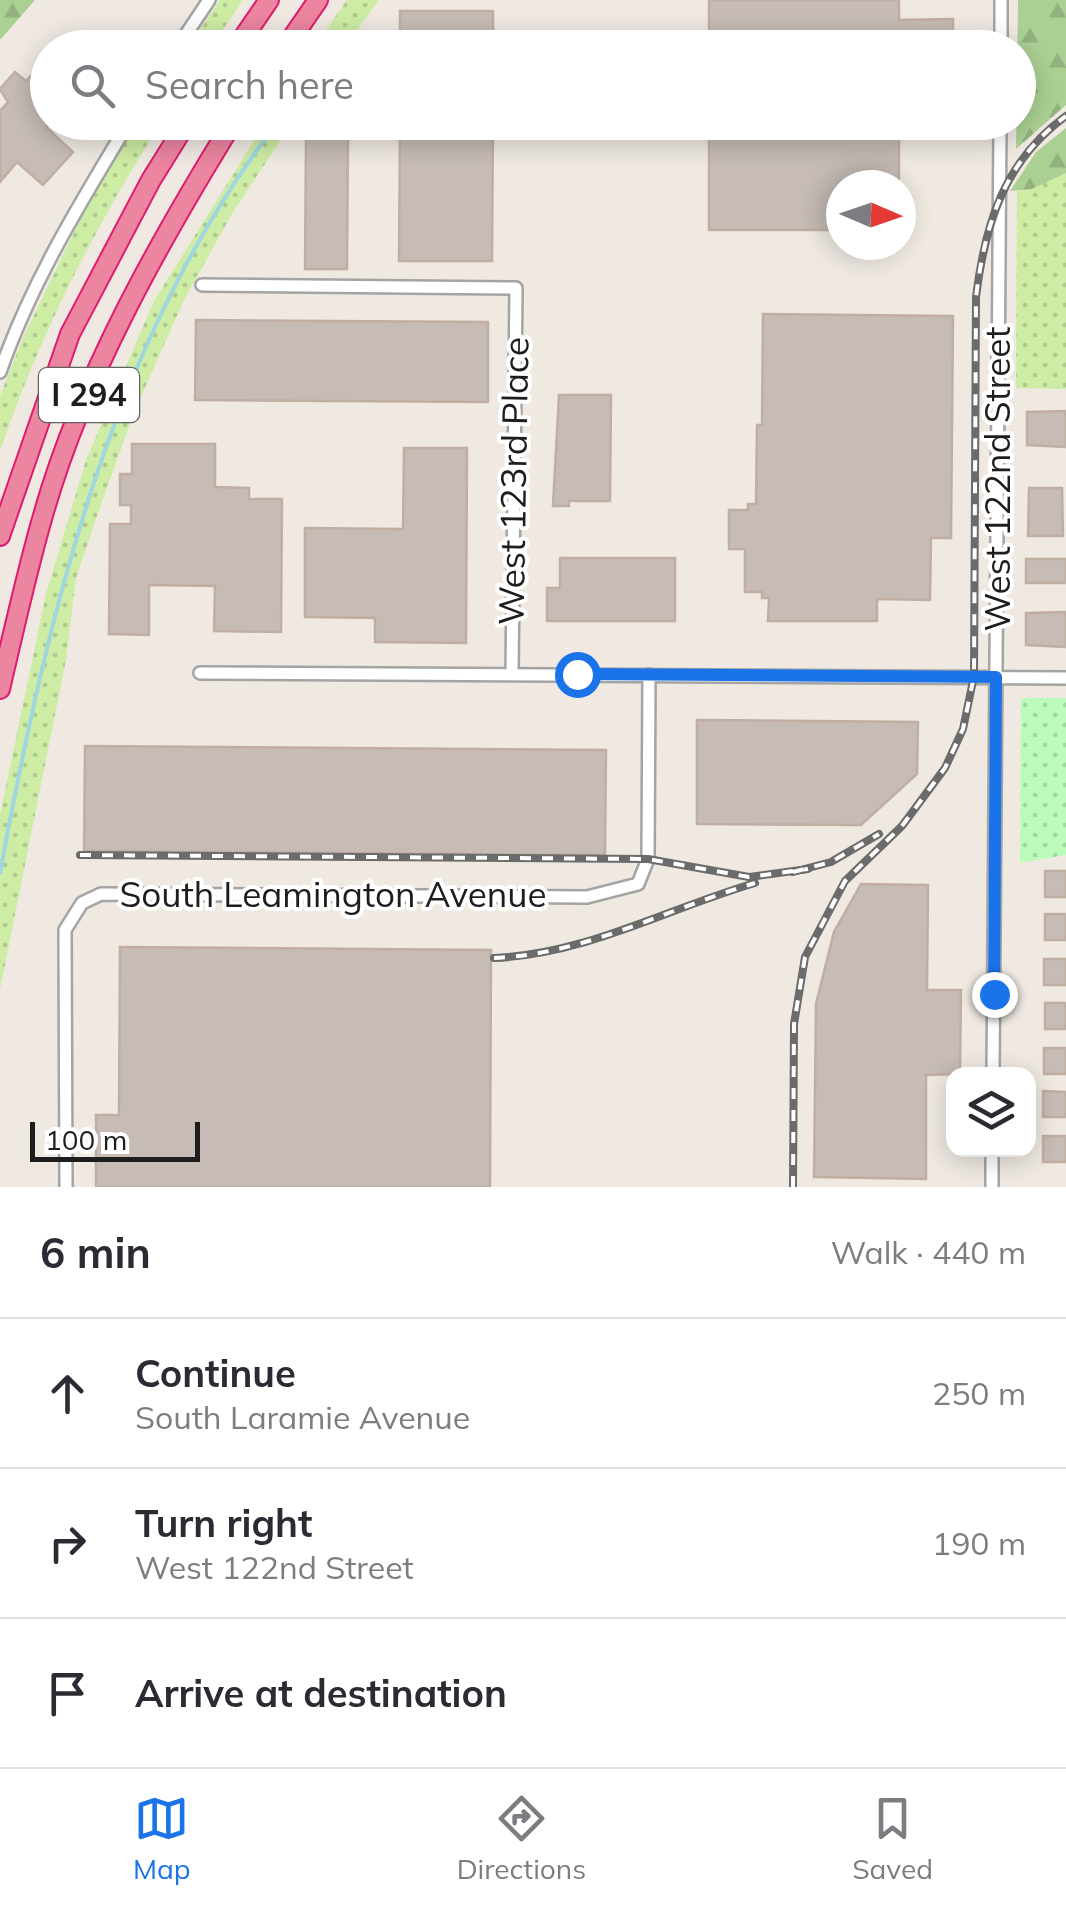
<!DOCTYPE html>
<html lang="en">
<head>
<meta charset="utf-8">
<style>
	:root { --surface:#fff; --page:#f7f7f7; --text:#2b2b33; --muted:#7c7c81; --line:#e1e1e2; --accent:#1a73e8 }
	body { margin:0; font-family:Mulish,sans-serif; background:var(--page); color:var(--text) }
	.controls { position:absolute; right:30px; bottom:30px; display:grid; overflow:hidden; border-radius:20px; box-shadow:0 5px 25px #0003 }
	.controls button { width:90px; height:90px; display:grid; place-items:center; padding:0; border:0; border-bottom:2px solid var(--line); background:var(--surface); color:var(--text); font:50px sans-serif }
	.compass { position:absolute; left:826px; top:170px; width:90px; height:90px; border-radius:50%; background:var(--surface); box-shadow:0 5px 25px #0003; rotate:92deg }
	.scale { position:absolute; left:30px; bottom:25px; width:170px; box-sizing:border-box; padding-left:10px; border:5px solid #1d1d1d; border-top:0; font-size:28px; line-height:35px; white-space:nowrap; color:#1d1d1d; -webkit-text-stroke:8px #fff; paint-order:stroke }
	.stop { position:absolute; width:30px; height:30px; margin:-22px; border:8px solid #1a73e8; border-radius:50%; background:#fff }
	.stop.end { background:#1a73e8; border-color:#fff; box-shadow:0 2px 10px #0008 }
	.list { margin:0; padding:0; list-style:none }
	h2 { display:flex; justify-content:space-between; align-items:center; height:130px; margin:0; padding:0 40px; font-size:42px }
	h2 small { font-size:32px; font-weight:400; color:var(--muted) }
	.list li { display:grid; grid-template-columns:65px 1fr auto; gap:30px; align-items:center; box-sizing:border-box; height:150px; padding:0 40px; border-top:2px solid var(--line) }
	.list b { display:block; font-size:38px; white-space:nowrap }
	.list p { margin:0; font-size:32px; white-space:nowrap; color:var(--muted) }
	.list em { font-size:32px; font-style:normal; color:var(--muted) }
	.icon { flex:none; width:55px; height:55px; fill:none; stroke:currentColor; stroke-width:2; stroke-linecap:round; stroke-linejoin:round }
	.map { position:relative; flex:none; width:1066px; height:1187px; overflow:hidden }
	.search { position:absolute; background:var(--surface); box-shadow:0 5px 25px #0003; left:30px; right:30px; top:30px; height:110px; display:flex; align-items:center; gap:25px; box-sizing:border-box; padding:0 35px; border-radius:55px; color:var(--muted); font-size:38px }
	.sheet { height:580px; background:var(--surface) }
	nav { display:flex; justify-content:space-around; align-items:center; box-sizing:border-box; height:140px; border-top:2px solid var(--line); background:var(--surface); font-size:28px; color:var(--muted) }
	nav a { display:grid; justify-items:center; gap:5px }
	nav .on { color:var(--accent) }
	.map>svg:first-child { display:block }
	.grass { fill:url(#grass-dots) }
	.forest { fill:url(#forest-firs) }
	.park { fill:url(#park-dots) }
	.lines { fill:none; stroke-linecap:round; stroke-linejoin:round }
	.stream { stroke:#9fd6df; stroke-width:4 }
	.building { fill:#c6bbb5; stroke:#c1aea3; stroke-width:2.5 }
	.minor-casing { stroke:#a4a4a4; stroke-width:16 }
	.highway-casing { stroke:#e01b6f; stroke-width:22 }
	.minor { stroke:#fff; stroke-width:11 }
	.highway { stroke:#eb85a0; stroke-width:18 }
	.rail-casing { stroke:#6b6b6b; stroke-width:8 }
	.rail { stroke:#fff; stroke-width:4; stroke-dasharray:11; stroke-linecap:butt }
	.route { stroke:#1a73e8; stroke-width:12 }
	.labels { text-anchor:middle; stroke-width:8; stroke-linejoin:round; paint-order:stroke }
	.shield { fill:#fff; stroke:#616161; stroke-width:2.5 }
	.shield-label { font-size:32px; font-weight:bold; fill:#1d1d1d }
	.street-label { font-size:35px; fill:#1d1d1d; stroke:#fff }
</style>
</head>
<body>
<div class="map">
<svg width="1066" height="1187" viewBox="0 0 1066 1187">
	<defs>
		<pattern id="grass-dots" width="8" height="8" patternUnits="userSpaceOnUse" patternTransform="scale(2.5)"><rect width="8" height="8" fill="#cdeca4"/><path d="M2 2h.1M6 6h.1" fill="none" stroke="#b0ca8d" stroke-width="1.8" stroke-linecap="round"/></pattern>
		<pattern id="forest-firs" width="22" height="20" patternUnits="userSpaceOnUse" patternTransform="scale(2.5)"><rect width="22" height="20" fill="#abd094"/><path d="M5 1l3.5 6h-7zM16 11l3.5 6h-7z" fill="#93b27f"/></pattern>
		<pattern id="park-dots" width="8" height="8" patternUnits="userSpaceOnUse" patternTransform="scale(2.5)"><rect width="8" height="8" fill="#bbfcbb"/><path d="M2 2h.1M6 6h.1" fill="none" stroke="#a0d8a0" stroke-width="1.8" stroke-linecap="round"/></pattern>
	</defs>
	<rect width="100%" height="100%" fill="#efe9e2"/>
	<g class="grass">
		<polygon points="220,0 243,0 211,47 188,47"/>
		<polygon points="347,0 379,0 345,47 314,47"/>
		<path d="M 137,123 L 161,123 C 95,226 40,334 0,451 L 0,396 L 23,338 L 89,201 Z"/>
		<polygon points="265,123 292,123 233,212 184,300 135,410 100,507 76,578 66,660 0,989 0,815 46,594 86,460 154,301"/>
		<polygon points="1066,173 1066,389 1016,388 1017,191 1032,189"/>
	</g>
	<g class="forest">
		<polygon points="0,0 35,0 0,40"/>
		<polygon points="1018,0 1066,0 1066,105 1016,149"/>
		<polygon points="1066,128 1066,173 1032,189 1010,191 1036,152"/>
	</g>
	<polygon class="park" points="1021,698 1066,698 1066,855 1020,863"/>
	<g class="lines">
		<path class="stream" d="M 0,873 C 48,614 112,335 278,122"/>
	</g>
	<g class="building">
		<polygon points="709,0 899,0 899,20 953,19 953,45 938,45 938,33 899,34 899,48 709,48"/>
		<rect x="400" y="11" width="93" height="37"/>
		<polygon points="48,57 47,128 73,152 43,185 17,162 0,182 0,111 8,102 0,89 15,72 26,81"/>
		<polygon points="400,122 493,122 492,261 399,261"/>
		<polygon points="709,122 899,122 899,185 841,185 841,230 709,230"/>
		<polygon points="306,139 348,139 347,269 305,269"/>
		<polygon points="763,314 953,316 951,538 931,538 930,600 877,599 877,621 768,621 769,598 762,598 762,592 745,592 745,549 729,549 729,510 748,510 748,504 756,504 757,425 762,425"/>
		<polygon points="196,320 488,322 488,402 195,400"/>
		<polygon points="559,395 611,395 610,501 569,501 569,506 553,506"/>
		<polygon points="1066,411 1066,447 1027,445 1027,412"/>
		<polygon points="132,444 215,444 215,487 249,488 249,499 282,499 281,632 214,631 215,586 149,585 149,635 109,634 110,524 131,524 131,505 120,505 120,474 132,474"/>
		<polygon points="404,448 467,448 466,643 375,642 375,618 305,617 305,528 403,529"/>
		<polygon points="1029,488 1062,488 1063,536 1028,536"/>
		<polygon points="560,558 675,558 675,621 547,621 547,588 560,588"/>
		<rect x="1026" y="559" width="40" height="24"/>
		<polygon points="1066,612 1066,647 1026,645 1026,613"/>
		<polygon points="697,720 918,722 917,774 861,825 697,824"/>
		<polygon points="85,746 606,750 605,855 84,851"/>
		<rect x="1045" y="871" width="21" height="26"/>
		<polygon points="861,884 928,885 927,990 961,990 960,1074 926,1075 926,1179 814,1177 816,1004 834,932"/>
		<rect x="1045" y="914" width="21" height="26"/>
		<polygon points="120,947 491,950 490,1187 96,1187 96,1115 119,1115"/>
		<rect x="1044" y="959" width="22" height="26"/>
		<rect x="1045" y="1003" width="21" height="26"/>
		<rect x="1044" y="1048" width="22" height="26"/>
		<polygon points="1043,1091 1066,1092 1066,1117 1043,1117"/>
		<rect x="1043" y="1136" width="23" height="26"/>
	</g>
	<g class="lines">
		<g class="minor-casing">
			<g id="minor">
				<polyline points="177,48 209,0"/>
				<polyline points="1001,48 1001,0"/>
				<polyline points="202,285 516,288 512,674"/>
				<path d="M 0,372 C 31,283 80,203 129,122"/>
				<polyline points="200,673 1066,678"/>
				<polyline points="993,1074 1000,122"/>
				<polyline points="66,1187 65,930 82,903 101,894 587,897 638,884 648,859 649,675"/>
				<polyline points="992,1187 992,1150"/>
			</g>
		</g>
		<g class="highway-casing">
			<g id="highway">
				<polyline points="236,48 269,0"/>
				<polyline points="285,48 318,0"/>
				<polyline points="0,536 70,334 151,180 187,122"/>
				<path d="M 0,689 C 14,630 27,570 44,512 C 83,376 159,242 233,122"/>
			</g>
		</g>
		<use href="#minor" class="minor"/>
		<use href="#highway" class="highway"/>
		<g class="rail-casing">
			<g id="rail">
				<polyline points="80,855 648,859 749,877 808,869"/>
				<polyline points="793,872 831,862 879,834"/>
				<path d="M 494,958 C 587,954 666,909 755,883"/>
				<path d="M 793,1187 L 794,1024 L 805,957 L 845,881 L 902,826 L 945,768 L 963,729 L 974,676 L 976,297 C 985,224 1004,161 1066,116"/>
			</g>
		</g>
		<use href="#rail" class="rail"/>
	</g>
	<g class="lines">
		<polyline class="route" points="577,674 996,677 994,994"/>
	</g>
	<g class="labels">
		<rect class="shield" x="39" y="368" width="100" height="54" rx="8"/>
		<g class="shield-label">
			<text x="89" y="406">I 294</text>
		</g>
		<g class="street-label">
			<text transform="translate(998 479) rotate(-90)" y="12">West 122nd Street</text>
			<text transform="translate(514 481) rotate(-89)" y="12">West 123rd Place</text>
			<text x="333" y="907">South Leamington Avenue</text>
		</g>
	</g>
</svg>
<div class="controls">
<button><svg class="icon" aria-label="layers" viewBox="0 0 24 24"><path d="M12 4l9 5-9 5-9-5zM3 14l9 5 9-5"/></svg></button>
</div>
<svg class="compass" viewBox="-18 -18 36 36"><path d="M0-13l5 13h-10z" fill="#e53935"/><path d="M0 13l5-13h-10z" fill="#7c7c81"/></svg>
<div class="scale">100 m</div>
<div class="stop" style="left:577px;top:674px"></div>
<div class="stop end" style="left:994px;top:994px"></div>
<div class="search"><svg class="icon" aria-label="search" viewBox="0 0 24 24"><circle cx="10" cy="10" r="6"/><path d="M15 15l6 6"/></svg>Search here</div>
</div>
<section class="sheet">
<h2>6 min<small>Walk · 440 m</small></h2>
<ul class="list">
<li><svg class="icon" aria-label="ahead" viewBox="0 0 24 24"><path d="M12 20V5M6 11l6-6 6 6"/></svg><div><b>Continue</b><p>South Laramie Avenue</p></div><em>250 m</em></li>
<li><svg class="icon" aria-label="right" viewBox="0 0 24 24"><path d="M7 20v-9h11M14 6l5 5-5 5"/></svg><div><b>Turn right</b><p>West 122nd Street</p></div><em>190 m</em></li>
<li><svg class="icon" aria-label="arrive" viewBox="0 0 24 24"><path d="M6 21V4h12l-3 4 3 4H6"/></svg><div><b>Arrive at destination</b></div></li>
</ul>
</section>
<nav>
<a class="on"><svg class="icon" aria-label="map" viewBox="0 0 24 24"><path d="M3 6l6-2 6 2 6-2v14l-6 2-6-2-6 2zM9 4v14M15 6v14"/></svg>Map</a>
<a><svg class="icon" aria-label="directions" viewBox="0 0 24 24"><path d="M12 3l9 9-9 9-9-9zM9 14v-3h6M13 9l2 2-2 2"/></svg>Directions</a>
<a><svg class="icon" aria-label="saved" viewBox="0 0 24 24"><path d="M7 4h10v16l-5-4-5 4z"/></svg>Saved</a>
</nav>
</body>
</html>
